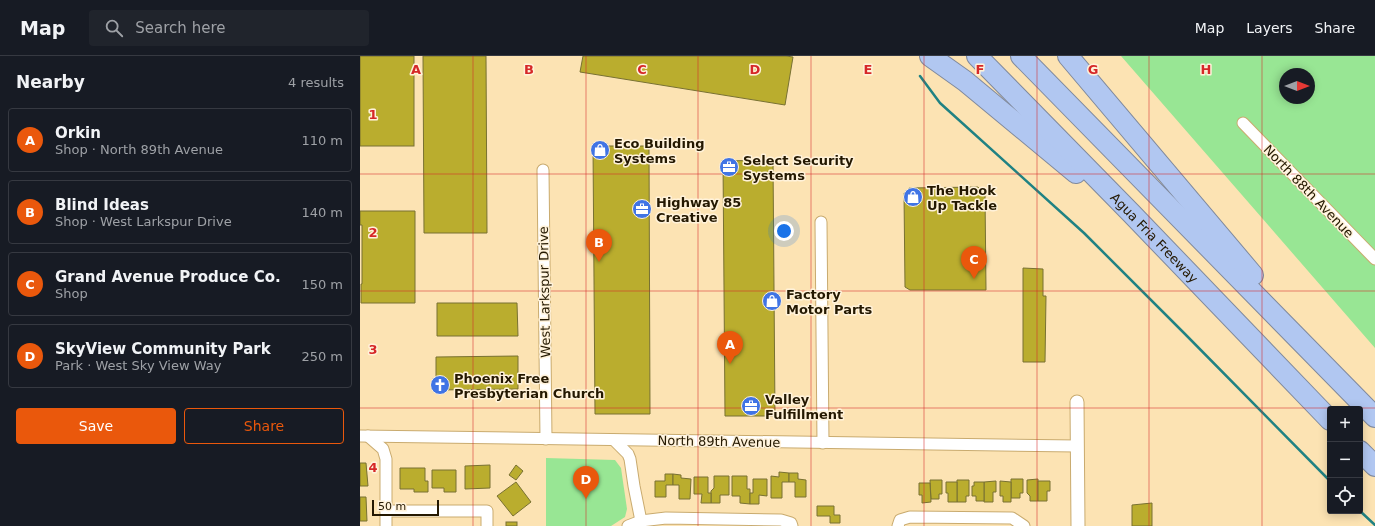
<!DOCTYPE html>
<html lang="en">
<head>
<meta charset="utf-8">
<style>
	:root { --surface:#171b24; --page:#20242c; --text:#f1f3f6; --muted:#9ea1a6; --line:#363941; --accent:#ea580c }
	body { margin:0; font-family:"DejaVu Sans",sans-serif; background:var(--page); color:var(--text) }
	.controls { position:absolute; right:12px; bottom:12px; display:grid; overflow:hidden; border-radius:4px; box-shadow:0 2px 10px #0003 }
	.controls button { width:36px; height:36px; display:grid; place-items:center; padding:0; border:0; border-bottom:1px solid var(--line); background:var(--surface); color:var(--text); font:20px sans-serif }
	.compass { position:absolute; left:919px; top:12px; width:36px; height:36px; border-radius:50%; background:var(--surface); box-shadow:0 2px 10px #0003; rotate:90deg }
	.scale { position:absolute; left:12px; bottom:10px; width:67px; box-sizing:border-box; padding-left:4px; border:2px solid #241801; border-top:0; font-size:11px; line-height:14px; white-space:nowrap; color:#241801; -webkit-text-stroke:3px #fff2da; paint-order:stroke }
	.you { position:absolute; left:424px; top:175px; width:14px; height:14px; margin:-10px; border:3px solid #fff; border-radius:50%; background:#1a73e8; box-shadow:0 0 0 6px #1a73e833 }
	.badge { display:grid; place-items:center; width:26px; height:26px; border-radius:50%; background:var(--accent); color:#fff; font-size:13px; font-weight:700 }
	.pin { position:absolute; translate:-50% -33px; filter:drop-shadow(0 1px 2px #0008) }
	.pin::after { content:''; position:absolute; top:21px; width:14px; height:12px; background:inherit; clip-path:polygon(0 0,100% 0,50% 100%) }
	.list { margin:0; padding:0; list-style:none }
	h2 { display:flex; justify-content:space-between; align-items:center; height:52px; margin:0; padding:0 16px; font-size:17px }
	h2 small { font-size:13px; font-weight:400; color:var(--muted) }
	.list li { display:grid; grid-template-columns:26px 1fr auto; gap:12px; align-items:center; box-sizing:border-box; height:64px; margin:0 8px 8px; padding:0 8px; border:1px solid var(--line); border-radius:4px }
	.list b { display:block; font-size:15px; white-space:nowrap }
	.list p { margin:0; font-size:13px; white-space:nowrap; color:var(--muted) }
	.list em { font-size:13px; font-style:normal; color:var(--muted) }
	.actions { display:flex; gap:8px; padding:12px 16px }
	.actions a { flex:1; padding:9px 0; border:1px solid var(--accent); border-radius:4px; text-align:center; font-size:14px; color:var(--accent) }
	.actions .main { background:var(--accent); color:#fff }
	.icon { flex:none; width:22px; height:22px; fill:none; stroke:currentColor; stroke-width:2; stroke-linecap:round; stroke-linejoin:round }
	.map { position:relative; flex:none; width:1015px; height:470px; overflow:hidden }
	header { display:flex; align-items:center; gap:24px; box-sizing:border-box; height:56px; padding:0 20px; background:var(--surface); border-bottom:1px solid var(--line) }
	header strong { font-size:19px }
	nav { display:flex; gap:22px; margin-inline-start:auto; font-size:14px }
	.search { width:280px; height:36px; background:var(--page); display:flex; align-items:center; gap:10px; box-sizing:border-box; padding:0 14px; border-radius:4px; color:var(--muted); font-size:15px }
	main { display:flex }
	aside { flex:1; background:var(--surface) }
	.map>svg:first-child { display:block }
	.green { fill:#98e694; fill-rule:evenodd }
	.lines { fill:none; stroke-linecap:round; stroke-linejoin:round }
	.stream { stroke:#208283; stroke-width:2.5 }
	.building { fill:#baad2e; stroke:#787132 }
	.minor-casing { stroke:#c9ab6f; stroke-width:13 }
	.tertiary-casing { stroke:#c9ab6f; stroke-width:15 }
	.motorway-casing { stroke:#808a9d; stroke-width:22 }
	.minor { stroke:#fff; stroke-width:11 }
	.tertiary { stroke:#fff; stroke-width:13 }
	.motorway { stroke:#b1c7f1; stroke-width:20 }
	.grid { fill:none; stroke:#d62828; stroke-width:1; stroke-opacity:0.55 }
	.labels { text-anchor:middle; stroke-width:3; stroke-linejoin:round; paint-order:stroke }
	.poi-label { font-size:13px; font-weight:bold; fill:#241801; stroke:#fff2da; text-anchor:start }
	.street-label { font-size:13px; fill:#241801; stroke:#fff2da }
	.grid-label { font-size:13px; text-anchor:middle; font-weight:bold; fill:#d62828; stroke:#fff2da; stroke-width:3; stroke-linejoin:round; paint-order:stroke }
</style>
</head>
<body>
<header>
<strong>Map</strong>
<div class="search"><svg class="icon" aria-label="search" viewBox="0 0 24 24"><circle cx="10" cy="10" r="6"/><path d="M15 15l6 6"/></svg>Search here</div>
<nav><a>Map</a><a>Layers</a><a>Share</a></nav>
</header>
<main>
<aside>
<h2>Nearby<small>4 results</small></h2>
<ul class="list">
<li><span class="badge">A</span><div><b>Orkin</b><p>Shop · North 89th Avenue</p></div><em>110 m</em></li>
<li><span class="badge">B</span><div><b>Blind Ideas</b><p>Shop · West Larkspur Drive</p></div><em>140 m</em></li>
<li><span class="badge">C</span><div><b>Grand Avenue Produce Co.</b><p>Shop</p></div><em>150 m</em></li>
<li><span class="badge">D</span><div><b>SkyView Community Park</b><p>Park · West Sky View Way</p></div><em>250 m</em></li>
</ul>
<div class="actions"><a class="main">Save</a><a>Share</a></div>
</aside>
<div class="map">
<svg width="1015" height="470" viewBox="0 0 1015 470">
	<rect width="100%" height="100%" fill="#fce3b3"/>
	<g class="green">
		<path d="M 761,0 L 1015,0 L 1015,292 ZM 925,18 L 949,18 L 949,42 L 925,42 Z"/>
		<polygon points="186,402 255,404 261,412 267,453 265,461 251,470 186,470"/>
	</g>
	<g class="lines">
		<g class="stream">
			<polyline points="560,20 580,47 724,177 824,277 970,425"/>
			<polyline points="1000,455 1015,469"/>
		</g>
	</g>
	<g class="building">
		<rect x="0" y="0" width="54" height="90"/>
		<polygon points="63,0 126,0 127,177 64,177"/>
		<polygon points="223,0 426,0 433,1 425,49 220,16"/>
		<polygon points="233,90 289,90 290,358 235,358"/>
		<polygon points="413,104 415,360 365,360 363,105"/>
		<polygon points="618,131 625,138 626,234 550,234 545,231 544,137 549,132"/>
		<polygon points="0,155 55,155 55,247 1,247 1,228 2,228 2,169 0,169"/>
		<polygon points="663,212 683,213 683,240 686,240 685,306 663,306"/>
		<polygon points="77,247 157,247 158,280 77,280"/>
		<polygon points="158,300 158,333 76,334 76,301"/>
		<polygon points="0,407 6,407 8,430 0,430"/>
		<polygon points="130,409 130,432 105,433 105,410"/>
		<polygon points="156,409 163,415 156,424 149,419"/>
		<polygon points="40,412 65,412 65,425 68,425 68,436 54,436 54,433 40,433"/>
		<polygon points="72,414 96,414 96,436 84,436 84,432 72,432"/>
		<polygon points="419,416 429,417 429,426 422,426 422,442 411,442 411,420 419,421"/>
		<polygon points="429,417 438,417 438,423 446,424 446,441 435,441 435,426 429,426"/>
		<polygon points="305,418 313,418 313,429 306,429 306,441 295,441 295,425 305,425"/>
		<polygon points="313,418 321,419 321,422 331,423 330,443 319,443 319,429 313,429"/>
		<polygon points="354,420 369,420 369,439 360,439 360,447 351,447 351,435 354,432"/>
		<polygon points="372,420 387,420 387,433 390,433 390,448 380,447 380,440 372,440"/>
		<polygon points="334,421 348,421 348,437 351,437 351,447 341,447 342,438 334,438"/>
		<polygon points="393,423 407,423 407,440 399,439 399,448 390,448 390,437 393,437"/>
		<polygon points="651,423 663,423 663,437 660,437 660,442 651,442"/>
		<polygon points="678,423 678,445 670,445 670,440 667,437 667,424"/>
		<polygon points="570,424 582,424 582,438 579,438 579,443 571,443"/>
		<polygon points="597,424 609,424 609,440 606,440 606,446 597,446"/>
		<polygon points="636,425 636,436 633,436 633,446 624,446 624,426"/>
		<polygon points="640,425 651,426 651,446 643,446 643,440 640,440"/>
		<polygon points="678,425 690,425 690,435 687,435 687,445 678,445"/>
		<polygon points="156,426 171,446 153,460 137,440"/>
		<polygon points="586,426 597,426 597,446 588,446 588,437 586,437"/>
		<polygon points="614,426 624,426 624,445 616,445 616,440 612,440 612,430 614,430"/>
		<polygon points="559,427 570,427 571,446 562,447 562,439 559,439"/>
		<polygon points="0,441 6,441 7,465 0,465"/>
		<polygon points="792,447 792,470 772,470 772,449"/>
		<polygon points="457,450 474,450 474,459 480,459 480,467 470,467 470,460 457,460"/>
		<rect x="146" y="466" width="11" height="4"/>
	</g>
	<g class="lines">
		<g class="minor-casing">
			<g id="minor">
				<polyline points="883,67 1015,203"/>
				<polyline points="183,114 186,383"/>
				<polyline points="461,166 463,387"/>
				<polyline points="0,380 717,390"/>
				<polyline points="8,380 23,393 26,403 26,470"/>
				<polyline points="254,384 268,398 270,403 274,430 281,465"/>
				<polyline points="26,455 127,455 127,470"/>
				<polyline points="268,470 281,465 306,462 421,464 431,467 432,470"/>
				<polyline points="538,470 540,464 550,461 652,462 664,470"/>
			</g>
		</g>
		<g class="tertiary-casing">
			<polyline id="tertiary" points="717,346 718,470"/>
		</g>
		<g class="motorway-casing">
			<g id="motorway">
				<polyline points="570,0 605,25 716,117"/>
				<path id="s1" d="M 617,0 L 771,157 L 970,364"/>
				<polyline points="661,0 1015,361"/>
				<polyline points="708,0 893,219"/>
				<polyline points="1000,395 1015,410"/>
			</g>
		</g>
		<use href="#minor" class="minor"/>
		<use href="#tertiary" class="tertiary"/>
		<use href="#motorway" class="motorway"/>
	</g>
	<path class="grid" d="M 113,0 L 113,470M 226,0 L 226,470M 338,0 L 338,470M 451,0 L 451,470M 564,0 L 564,470M 677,0 L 677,470M 789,0 L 789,470M 902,0 L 902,470M 0,118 L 1015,118M 0,235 L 1015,235M 0,352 L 1015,352"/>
	<defs>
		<g id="shop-disc" transform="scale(1)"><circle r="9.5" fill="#4074e5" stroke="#fff2da"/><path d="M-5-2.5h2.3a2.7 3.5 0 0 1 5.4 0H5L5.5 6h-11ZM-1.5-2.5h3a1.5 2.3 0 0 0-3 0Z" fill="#fff"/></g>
		<g id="office-disc" transform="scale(1)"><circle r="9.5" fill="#4074e5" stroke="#fff2da"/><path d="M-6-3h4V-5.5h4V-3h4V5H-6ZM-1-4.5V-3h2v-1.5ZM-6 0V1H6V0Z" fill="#fff"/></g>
		<g id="church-disc" transform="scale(1)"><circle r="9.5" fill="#4074e5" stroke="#fff2da"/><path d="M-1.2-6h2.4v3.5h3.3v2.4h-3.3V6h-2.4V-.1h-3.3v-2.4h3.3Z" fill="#fff"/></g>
	</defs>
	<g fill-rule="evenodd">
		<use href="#shop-disc" x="240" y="94"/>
		<use href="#office-disc" x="369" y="111"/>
		<use href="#shop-disc" x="553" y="141"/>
		<use href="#office-disc" x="282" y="153"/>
		<use href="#shop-disc" x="412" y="245"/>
		<use href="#church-disc" x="80" y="329"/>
		<use href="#office-disc" x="391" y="350"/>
	</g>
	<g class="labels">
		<g class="poi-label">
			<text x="254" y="92">Eco Building<tspan x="254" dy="15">Systems</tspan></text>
			<text x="383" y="109">Select Security<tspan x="383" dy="15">Systems</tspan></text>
			<text x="567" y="139">The Hook<tspan x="567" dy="15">Up Tackle</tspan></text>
			<text x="296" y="151">Highway 85<tspan x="296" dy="15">Creative</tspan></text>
			<text x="426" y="243">Factory<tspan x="426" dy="15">Motor Parts</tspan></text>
			<text x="94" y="327">Phoenix Free<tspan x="94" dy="15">Presbyterian Church</tspan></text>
			<text x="405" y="348">Valley<tspan x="405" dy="15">Fulfillment</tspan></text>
		</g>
		<g class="street-label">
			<text transform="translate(949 135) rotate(46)" y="5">North 88th Avenue</text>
			<text dy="5" stroke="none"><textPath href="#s1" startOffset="254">Agua Fria Freeway</textPath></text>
			<text transform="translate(184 236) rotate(-91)" y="5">West Larkspur Drive</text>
			<text transform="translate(359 385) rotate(1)" y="5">North 89th Avenue</text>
		</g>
	</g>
	<g class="grid-label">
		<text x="56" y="18">A</text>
		<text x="169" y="18">B</text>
		<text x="282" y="18">C</text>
		<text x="395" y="18">D</text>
		<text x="508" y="18">E</text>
		<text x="620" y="18">F</text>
		<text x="733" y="18">G</text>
		<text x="846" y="18">H</text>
		<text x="13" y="63">1</text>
		<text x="13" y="181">2</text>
		<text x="13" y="298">3</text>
		<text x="13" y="416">4</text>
	</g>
</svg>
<div class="controls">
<button>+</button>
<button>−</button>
<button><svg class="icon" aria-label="locate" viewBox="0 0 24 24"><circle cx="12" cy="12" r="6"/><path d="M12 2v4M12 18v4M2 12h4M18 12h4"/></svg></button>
</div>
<svg class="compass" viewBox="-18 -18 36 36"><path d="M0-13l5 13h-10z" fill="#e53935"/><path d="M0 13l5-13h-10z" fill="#9ea1a6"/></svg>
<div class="scale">50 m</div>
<div class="you"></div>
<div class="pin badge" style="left:370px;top:308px">A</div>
<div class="pin badge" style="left:239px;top:206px">B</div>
<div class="pin badge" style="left:614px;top:223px">C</div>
<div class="pin badge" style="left:226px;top:443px">D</div>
</div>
</main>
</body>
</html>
